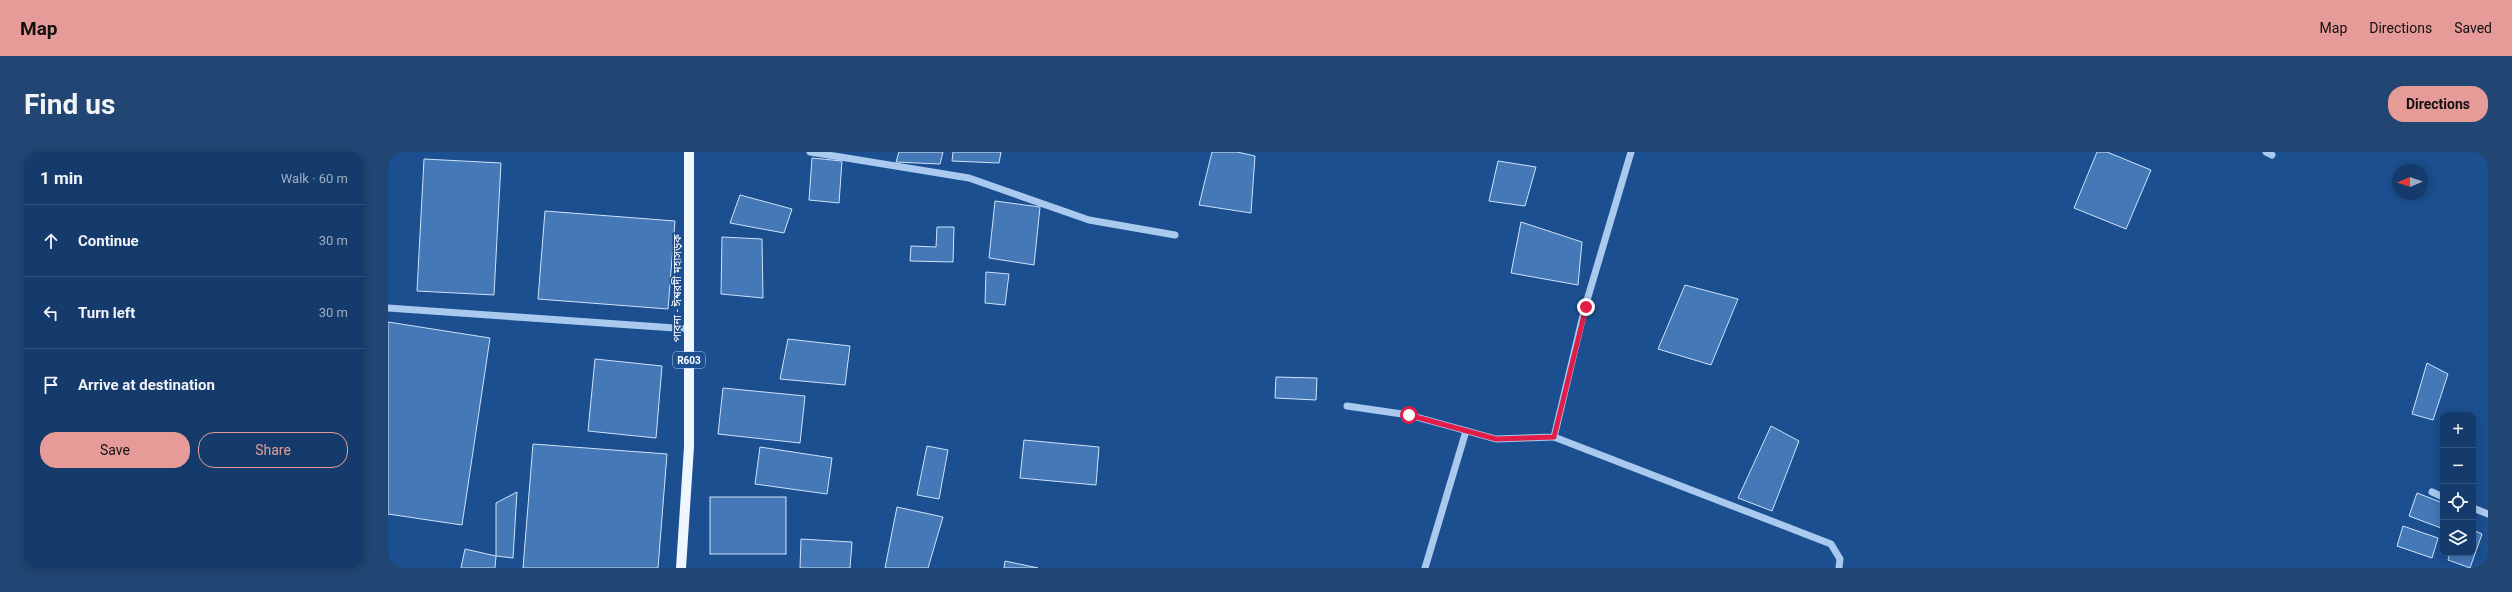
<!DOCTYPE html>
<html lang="en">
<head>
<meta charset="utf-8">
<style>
	:root { --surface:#143b6b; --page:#214673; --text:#f1f3f6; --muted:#9dadc1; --line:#33557e; --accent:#e69b98 }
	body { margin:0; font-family:Roboto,"Noto Sans Bengali",sans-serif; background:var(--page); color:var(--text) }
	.controls { position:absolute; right:12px; bottom:12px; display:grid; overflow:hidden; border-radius:8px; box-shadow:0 2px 10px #0003 }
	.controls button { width:36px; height:36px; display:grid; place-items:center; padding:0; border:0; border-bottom:1px solid var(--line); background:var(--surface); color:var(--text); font:20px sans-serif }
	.compass { position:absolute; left:2004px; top:12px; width:36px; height:36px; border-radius:50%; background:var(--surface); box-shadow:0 2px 10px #0003; rotate:268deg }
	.stop { position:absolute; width:12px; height:12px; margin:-9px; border:3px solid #e11d48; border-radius:50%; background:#fff }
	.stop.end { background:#e11d48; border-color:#fff; box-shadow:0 1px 4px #0008 }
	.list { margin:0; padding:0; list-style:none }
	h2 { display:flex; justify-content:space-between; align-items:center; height:52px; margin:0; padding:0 16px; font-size:17px }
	h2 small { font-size:13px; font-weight:400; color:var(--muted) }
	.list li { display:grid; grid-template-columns:26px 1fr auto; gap:12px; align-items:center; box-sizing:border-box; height:72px; padding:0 16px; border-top:1px solid var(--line) }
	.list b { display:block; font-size:15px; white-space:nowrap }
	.list em { font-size:13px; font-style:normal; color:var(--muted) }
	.actions { display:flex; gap:8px; padding:12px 16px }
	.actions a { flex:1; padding:9px 0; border:1px solid var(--accent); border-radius:16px; text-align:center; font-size:14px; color:var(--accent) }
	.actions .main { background:var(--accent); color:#111 }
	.icon { flex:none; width:22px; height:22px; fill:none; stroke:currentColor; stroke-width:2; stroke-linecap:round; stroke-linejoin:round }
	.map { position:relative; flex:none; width:2100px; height:416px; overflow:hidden; border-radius:16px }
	header { display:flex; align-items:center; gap:24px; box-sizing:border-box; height:56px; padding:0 20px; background:var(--accent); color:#111 }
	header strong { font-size:19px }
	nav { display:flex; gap:22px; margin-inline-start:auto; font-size:14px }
	.intro { display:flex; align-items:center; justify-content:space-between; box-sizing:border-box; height:96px; padding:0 24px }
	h1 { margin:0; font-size:28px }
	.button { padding:10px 18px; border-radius:16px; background:var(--accent); color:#111; font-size:14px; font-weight:700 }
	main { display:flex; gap:24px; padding:0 24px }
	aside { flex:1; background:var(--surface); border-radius:16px; box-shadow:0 2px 10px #0003 }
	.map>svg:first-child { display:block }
	.building { fill:#4478b7; stroke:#cfe3fa }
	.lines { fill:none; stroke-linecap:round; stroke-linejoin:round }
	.minor { stroke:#a9c9ee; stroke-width:7 }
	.major { stroke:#f0f6ff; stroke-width:10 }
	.route { stroke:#e11d48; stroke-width:5 }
	.labels { text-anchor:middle; stroke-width:3.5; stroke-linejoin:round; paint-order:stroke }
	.shield { fill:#1b4f8f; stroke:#bbcadd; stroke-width:1 }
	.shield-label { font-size:10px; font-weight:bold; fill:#fff }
	.street-label { font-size:11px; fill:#fff; stroke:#1b4f8f }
</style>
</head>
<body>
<header>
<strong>Map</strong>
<nav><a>Map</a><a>Directions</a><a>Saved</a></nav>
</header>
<div class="intro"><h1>Find us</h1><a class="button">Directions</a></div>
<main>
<aside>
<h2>1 min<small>Walk · 60 m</small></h2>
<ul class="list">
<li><svg class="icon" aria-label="ahead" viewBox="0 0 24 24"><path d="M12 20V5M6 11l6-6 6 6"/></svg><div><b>Continue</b></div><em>30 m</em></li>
<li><svg class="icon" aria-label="left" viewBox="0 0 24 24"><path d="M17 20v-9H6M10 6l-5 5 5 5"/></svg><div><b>Turn left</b></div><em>30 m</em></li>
<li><svg class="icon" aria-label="arrive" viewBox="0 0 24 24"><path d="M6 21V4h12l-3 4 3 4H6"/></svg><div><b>Arrive at destination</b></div></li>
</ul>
<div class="actions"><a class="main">Save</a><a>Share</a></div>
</aside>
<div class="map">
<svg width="2100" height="416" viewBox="0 0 2100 416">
	<rect width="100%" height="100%" fill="#1b4f8f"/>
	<g class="building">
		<polygon points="511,0 555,0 552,12 508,10"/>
		<polygon points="565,0 613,0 611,11 564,9"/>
		<polygon points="824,0 849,0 867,4 863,61 811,53"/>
		<polygon points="1709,0 1719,0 1763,18 1738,77 1686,56"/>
		<polygon points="424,6 454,9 451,51 421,48"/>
		<polygon points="36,7 113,11 106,143 29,139"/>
		<polygon points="1110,9 1148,15 1137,54 1101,49"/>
		<polygon points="352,43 404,57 396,81 342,71"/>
		<polygon points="607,49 652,55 646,113 601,106"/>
		<polygon points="157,59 287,69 280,157 150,147"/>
		<polygon points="1133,70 1194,90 1190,133 1123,121"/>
		<polygon points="549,75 566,75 565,110 522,109 523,94 548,95"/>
		<polygon points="334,85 374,87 375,146 333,142"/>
		<polygon points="598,120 621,122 617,153 597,151"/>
		<polygon points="1297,133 1350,147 1323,213 1270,197"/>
		<polygon points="0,170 102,186 74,373 0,362"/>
		<polygon points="400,187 462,194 457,233 392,227"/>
		<polygon points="207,207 274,214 268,286 200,279"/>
		<polygon points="2039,211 2060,222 2045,268 2024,262"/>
		<polygon points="888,225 929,226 928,248 887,246"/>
		<polygon points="335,236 417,244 412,291 330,282"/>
		<polygon points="1383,274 1411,289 1384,359 1350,346"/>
		<polygon points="636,288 711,295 708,333 632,326"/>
		<polygon points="145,292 279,302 270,416 135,416"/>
		<polygon points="539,294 560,298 551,347 529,343"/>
		<polygon points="372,295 444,306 439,342 367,332"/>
		<polygon points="129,340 125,406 108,404 108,351"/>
		<polygon points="2029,341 2055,351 2053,376 2021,364"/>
		<rect x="322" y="345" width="76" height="57"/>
		<polygon points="509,355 555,365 540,416 497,416"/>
		<polygon points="2015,374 2050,386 2044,406 2009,394"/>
		<polygon points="2085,378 2094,382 2082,416 2060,408 2062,401 2085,401"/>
		<polygon points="413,387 464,390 462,416 412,416"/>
		<polygon points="77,397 108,404 107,416 73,416"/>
		<polygon points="617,409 650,416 616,416"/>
	</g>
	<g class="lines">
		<g class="minor">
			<polyline points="422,0 581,26 701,68 787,83"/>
			<polyline points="1878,0 1884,3"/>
			<polyline points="0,156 301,177"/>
			<polyline points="959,254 1021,263 1108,287 1166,285 1197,155 1243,0"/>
			<polyline points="1166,285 1443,392 1452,407 1451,416"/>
			<polyline points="2044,340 2055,345"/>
			<polyline points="2085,356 2100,362"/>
			<polyline points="1037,416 1078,279"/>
		</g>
		<polyline class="major" points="293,416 301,295 301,0"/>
	</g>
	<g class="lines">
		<polyline class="route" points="1021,263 1108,287 1166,285 1198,155"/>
	</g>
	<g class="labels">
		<rect class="shield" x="285" y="200" width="32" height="16" rx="3"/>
		<g class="shield-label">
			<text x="301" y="212">R603</text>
		</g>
		<g class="street-label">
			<text transform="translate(289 136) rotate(-90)" y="4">পাবনা - ঈশ্বরদী মহাসড়ক</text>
		</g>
	</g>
</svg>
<div class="controls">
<button>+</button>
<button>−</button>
<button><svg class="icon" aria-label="locate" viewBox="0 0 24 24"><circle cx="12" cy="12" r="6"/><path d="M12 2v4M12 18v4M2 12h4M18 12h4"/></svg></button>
<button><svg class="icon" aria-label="layers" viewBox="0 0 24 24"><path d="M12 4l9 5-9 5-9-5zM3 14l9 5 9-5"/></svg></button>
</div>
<svg class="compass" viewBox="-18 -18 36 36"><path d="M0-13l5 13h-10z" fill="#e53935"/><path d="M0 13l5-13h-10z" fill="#9dadc1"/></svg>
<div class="stop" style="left:1021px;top:263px"></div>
<div class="stop end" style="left:1198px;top:155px"></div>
</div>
</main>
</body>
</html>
